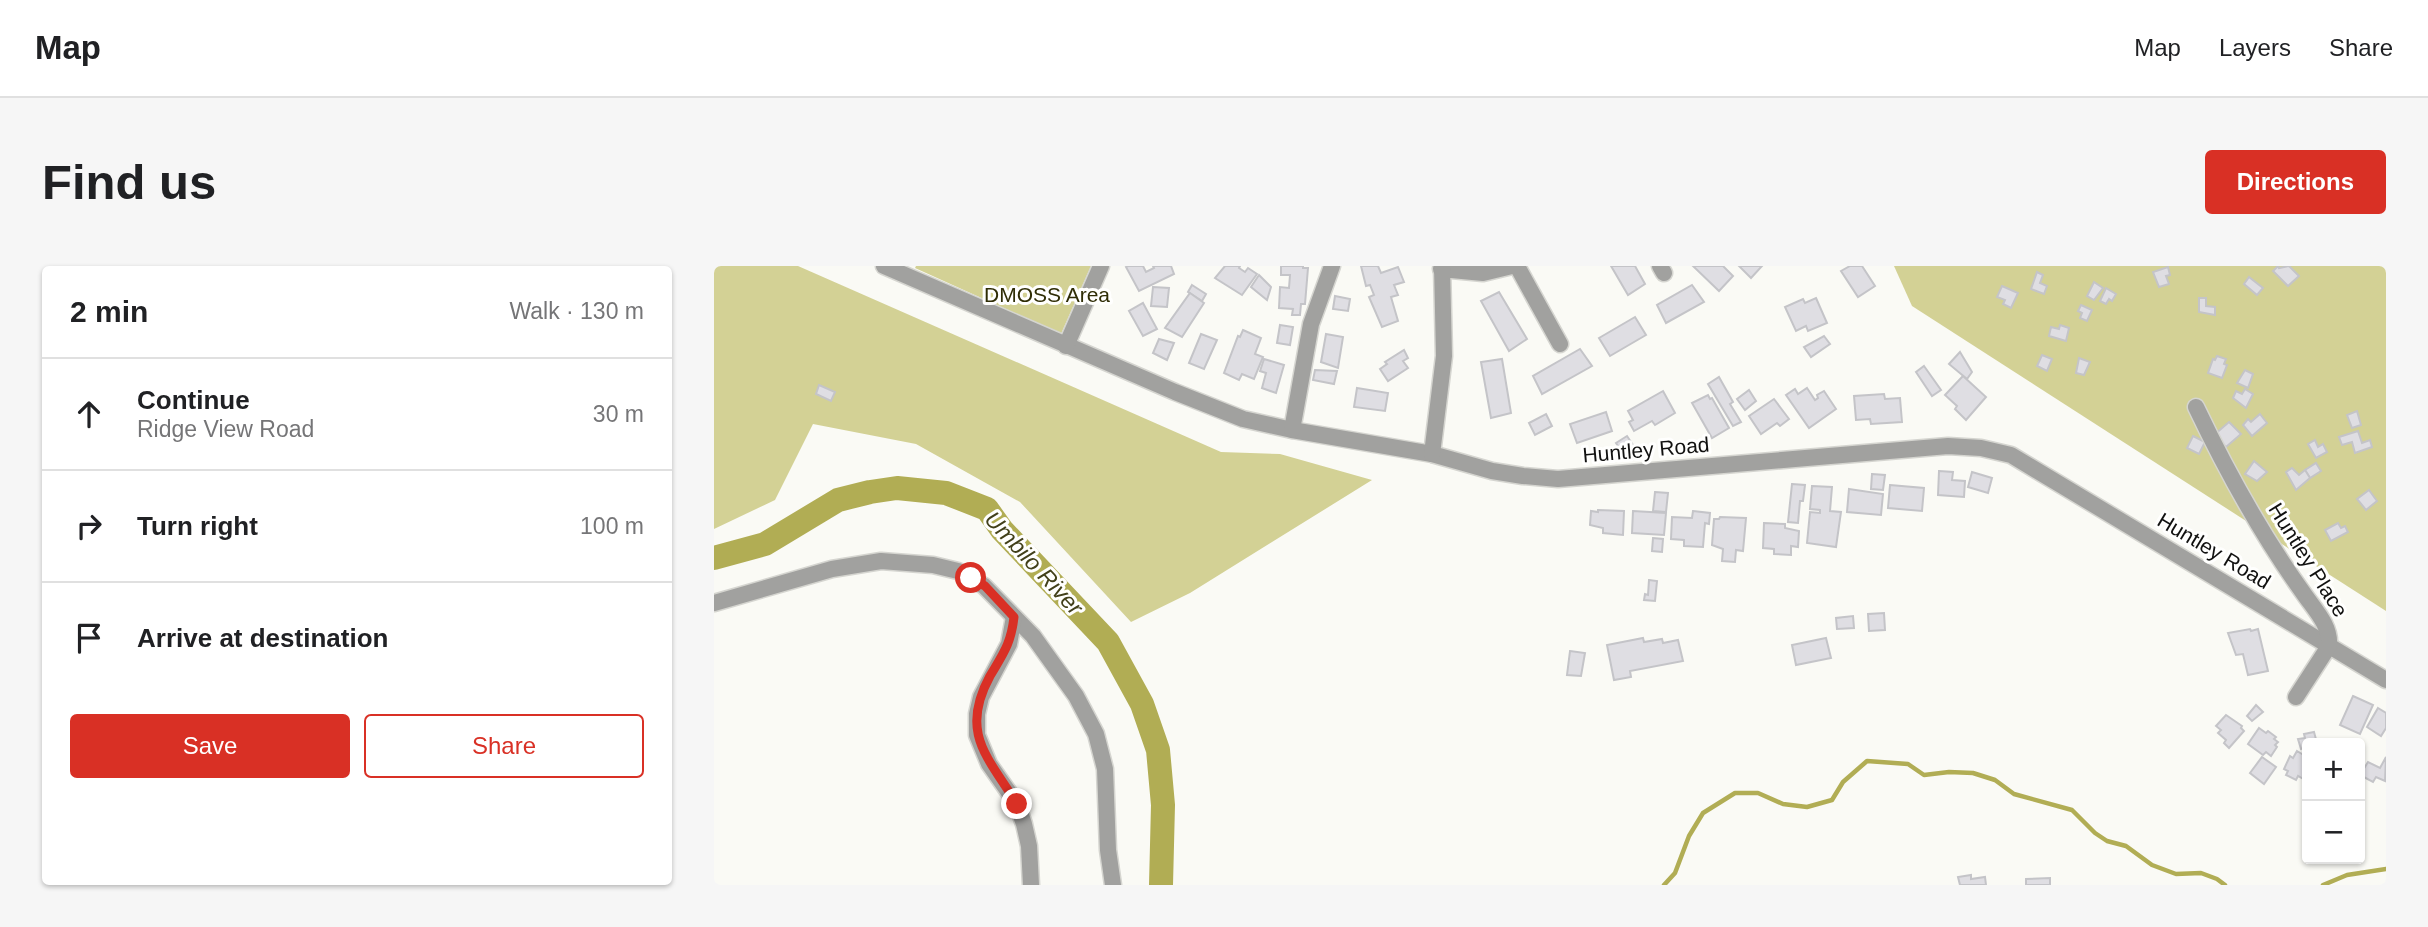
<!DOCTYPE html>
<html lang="en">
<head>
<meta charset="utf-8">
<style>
	:root { --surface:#fff; --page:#f6f6f6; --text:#202124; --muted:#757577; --line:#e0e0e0; --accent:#d93025 }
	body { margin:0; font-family:Arial,sans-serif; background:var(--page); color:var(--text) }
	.controls { position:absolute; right:21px; bottom:21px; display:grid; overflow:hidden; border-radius:7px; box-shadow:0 2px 5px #0004 }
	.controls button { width:63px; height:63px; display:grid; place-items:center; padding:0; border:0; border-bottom:2px solid var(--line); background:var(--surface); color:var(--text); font:35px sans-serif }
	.stop { position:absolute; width:21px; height:21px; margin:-16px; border:5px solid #d93025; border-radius:50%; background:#fff }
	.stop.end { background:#d93025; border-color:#fff; box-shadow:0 2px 7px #0008 }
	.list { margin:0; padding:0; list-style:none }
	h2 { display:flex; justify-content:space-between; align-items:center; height:91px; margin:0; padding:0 28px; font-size:30px }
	h2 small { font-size:23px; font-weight:400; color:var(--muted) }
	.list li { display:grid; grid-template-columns:46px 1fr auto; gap:21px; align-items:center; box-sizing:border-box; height:112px; padding:0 28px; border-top:2px solid var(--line) }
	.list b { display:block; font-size:26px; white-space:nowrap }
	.list p { margin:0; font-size:23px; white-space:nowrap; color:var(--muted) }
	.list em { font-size:23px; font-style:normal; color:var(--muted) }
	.actions { display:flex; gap:14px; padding:21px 28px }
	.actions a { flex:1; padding:16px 0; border:2px solid var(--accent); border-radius:7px; text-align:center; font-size:24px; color:var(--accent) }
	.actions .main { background:var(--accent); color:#fff }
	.icon { flex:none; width:38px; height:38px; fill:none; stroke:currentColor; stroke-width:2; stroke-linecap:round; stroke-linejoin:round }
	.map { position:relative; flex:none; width:1672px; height:619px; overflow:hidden; border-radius:7px }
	header { display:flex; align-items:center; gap:42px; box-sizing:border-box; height:98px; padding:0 35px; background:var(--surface); border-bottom:2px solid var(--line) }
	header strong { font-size:33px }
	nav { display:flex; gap:38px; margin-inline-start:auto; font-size:24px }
	.intro { display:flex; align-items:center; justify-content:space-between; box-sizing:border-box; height:168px; padding:0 42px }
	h1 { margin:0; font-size:49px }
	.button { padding:18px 32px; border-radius:7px; background:var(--accent); color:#fff; font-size:24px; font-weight:700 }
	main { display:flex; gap:42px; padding:0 42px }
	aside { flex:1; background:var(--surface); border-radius:7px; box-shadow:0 2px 5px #0004 }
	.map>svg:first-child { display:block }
	.green { fill:#d3d195 }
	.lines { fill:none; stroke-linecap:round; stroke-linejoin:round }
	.stream { stroke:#b1ad54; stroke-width:4.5 }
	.river { stroke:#b1ad54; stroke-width:24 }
	.building { fill:#dfdee3; stroke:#c4c4c8; stroke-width:2 }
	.minor-casing { stroke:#d5d5d0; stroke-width:19 }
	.minor { stroke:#a1a19f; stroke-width:16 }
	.route { stroke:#d93025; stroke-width:9 }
	.labels { text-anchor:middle; stroke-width:6; stroke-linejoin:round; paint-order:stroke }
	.park-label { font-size:21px; fill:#2f2d05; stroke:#fffffe }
	.street-label { font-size:21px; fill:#111110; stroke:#fffffe }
	.water-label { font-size:23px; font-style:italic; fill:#42401a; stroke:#fffffe }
</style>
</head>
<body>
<header>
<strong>Map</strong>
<nav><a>Map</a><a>Layers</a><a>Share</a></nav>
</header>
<div class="intro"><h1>Find us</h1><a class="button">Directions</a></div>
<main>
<aside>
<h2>2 min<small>Walk · 130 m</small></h2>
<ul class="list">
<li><svg class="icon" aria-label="ahead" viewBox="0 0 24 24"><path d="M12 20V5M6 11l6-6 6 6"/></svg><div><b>Continue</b><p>Ridge View Road</p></div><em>30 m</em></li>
<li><svg class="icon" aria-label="right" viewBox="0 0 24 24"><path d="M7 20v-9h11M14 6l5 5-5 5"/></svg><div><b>Turn right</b></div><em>100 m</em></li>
<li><svg class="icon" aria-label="arrive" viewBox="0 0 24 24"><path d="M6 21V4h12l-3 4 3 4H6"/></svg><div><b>Arrive at destination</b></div></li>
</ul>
<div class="actions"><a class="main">Save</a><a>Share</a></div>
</aside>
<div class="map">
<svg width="1672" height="619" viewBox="0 0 1672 619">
	<rect width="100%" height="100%" fill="#fafaf5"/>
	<g class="green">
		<polygon points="0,0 84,0 507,186 566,188 658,214 476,327 417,356 306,236 202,178 99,158 61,234 0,263"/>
		<polygon points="202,0 377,0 347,68 201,2"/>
		<polygon points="1180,0 1672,0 1672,345 1198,40"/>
	</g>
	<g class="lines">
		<g class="stream">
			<polyline points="950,619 961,607 975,570 989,547 1021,527 1044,527 1069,538 1093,541 1118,534 1129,516 1153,495 1194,498 1210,509 1235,506 1259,507 1281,514 1300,528 1358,544 1381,567 1393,575 1412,580 1438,599 1462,608 1487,607 1503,613 1511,619"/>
			<polyline points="1609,619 1633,609 1672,603"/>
		</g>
		<polyline class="river" points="0,292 51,278 124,234 156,226 183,222 232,227 273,243 288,264 394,376 428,438 444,484 449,539 447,619"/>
	</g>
	<g class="building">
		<polygon points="414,0 429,0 432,6 440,2 439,0 457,0 460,8 425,25 412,1"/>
		<polygon points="511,0 526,0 525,2 531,6 534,2 543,8 528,29 501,12"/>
		<polygon points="567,0 589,0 589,2 594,2 591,38 587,38 586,49 578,49 579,43 565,42 566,21 575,22 576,9 567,9"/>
		<polygon points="647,0 664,0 667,7 684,1 690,16 680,19 684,29 677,31 684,55 668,61 655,31 660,29 656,19 652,20"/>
		<polygon points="897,0 921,0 931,18 914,29"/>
		<polygon points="979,0 1009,0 1019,10 1005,25"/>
		<polygon points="1025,0 1048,0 1037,12"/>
		<polygon points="1136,0 1148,0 1161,20 1144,31 1127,5"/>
		<polygon points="1564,0 1565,2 1575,0 1585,10 1574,20 1559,5"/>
		<polygon points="1454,1 1456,9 1452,10 1455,18 1445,21 1439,6"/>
		<polygon points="1323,6 1329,9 1326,17 1333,20 1330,28 1317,23"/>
		<polygon points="545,9 557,21 553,34 537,21"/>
		<polygon points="1535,11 1549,22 1543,29 1530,18"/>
		<polygon points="1380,16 1389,22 1380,34 1373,30"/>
		<polygon points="478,19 492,28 488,35 474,26"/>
		<polygon points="978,19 990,36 952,57 943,39"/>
		<polygon points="1288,20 1304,27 1297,42 1289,38 1291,34 1283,31"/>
		<polygon points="439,21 455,22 453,41 437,40"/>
		<polygon points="1392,22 1402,28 1398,35 1395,33 1392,38 1386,35"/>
		<polygon points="785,26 813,73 795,85 767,35"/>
		<polygon points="476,27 490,37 468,71 451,62"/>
		<polygon points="621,30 636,33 634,45 619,43"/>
		<polygon points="1102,32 1113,57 1094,65 1092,60 1082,65 1071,41 1089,33 1091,37"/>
		<polygon points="1485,32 1492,32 1492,40 1501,41 1501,49 1485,46"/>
		<polygon points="429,37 443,63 429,70 415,45"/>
		<polygon points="1367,39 1378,44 1373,55 1366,52 1368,47 1364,45"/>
		<polygon points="921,51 932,69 896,90 885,72"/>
		<polygon points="566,59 579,61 576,79 563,77"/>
		<polygon points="1346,59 1355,62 1352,75 1335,70 1337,61 1345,63"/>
		<polygon points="529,64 547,72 541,88 549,91 540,113 528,108 525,114 510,107 524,70 526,71"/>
		<polygon points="487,68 503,74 490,103 475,97"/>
		<polygon points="612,68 629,71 624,102 607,96"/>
		<polygon points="1110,70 1116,78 1097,91 1090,81"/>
		<polygon points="445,73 460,77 453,94 439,87"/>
		<polygon points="866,83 878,100 828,128 819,110"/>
		<polygon points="690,84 694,92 689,95 694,102 674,115 666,103 673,98 671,96"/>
		<polygon points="1246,86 1258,106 1253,113 1235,98"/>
		<polygon points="1328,89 1338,93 1333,105 1323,100"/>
		<polygon points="1503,90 1512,93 1510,98 1513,99 1508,112 1494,107 1499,93 1501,94"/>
		<polygon points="1365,92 1376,96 1370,109 1362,107"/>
		<polygon points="550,93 570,99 562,127 548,122 552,107 546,105"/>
		<polygon points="788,93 797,147 777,152 767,96"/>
		<polygon points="1210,100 1227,124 1218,130 1202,106"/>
		<polygon points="601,104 623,105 620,118 599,114"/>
		<polygon points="1531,104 1539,108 1534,122 1523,117"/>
		<polygon points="1249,110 1272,131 1252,154 1241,143 1243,140 1231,129"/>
		<polygon points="1005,111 1019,136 1016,138 1027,156 1019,160 994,118"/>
		<polygon points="105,119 121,126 117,135 102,128"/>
		<polygon points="643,122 674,127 671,145 640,141"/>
		<polygon points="1093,122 1101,134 1104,132 1103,129 1110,125 1122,143 1095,162 1072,129 1081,123 1084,128"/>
		<polygon points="1531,123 1539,128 1532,142 1519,132 1522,125 1528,128"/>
		<polygon points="1035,124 1042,135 1031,144 1023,133"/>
		<polygon points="949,125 961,147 941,159 938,155 920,165 915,156 919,154 914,145"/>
		<polygon points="1170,128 1171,133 1186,132 1188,156 1157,158 1156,153 1142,154 1140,130"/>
		<polygon points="994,129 996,133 998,132 1015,162 998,172 978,137"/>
		<polygon points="1060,133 1075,153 1066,160 1063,157 1047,168 1035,150"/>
		<polygon points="1643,145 1647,159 1638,162 1633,149"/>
		<polygon points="892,146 898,165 863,177 856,158"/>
		<polygon points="832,148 838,160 821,169 815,157"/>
		<polygon points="1546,148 1553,157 1538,170 1529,159 1534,153 1537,156"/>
		<polygon points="1515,156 1527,168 1512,181 1500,169"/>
		<polygon points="1644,165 1648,177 1656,174 1658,181 1641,187 1638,176 1628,179 1625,171"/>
		<polygon points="913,170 921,182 910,189 902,177"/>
		<polygon points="1479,170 1491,176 1485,188 1473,182"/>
		<polygon points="1601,174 1604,181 1609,178 1613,186 1602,192 1594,178"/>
		<polygon points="1540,195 1553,206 1543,215 1531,208"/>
		<polygon points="1602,197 1607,205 1596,212 1591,204"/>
		<polygon points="1578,202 1585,209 1591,204 1596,212 1582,224 1572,206"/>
		<polygon points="1225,205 1239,206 1238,214 1251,215 1250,231 1224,229"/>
		<polygon points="1258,206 1278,212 1274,227 1254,221"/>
		<polygon points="1158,208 1171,209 1169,224 1157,223"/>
		<polygon points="1078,218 1091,219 1089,235 1086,235 1084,257 1074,256"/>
		<polygon points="1176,219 1210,222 1208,245 1174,242"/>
		<polygon points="1098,220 1118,221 1116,245 1127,246 1122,281 1093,277 1096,246 1106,247 1106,244 1096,243"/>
		<polygon points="1135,223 1169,228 1167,249 1133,246"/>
		<polygon points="1655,224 1663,235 1652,244 1643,233"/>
		<polygon points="941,226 954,227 952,246 939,245"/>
		<polygon points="884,244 910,245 909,269 889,267 889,262 876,259 877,245 884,246"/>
		<polygon points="919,245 952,247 950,269 918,267"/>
		<polygon points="979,245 996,247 995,258 991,257 989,281 970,280 970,274 957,273 958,251 978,252"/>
		<polygon points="1006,251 1032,252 1029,285 1022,284 1021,296 1008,295 1009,283 998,279 1000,253 1005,253"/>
		<polygon points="1050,257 1071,258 1071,262 1085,265 1084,281 1077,280 1077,289 1060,288 1060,283 1049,282"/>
		<polygon points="1624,257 1627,262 1631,260 1634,266 1617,275 1611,264"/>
		<polygon points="939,272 949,273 948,286 938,285"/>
		<polygon points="935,314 943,315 941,335 930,334 931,328 934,329"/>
		<polygon points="1170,347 1171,364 1155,365 1154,348"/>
		<polygon points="1139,350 1140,362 1123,363 1122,352"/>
		<polygon points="1536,363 1537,365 1544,363 1554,405 1534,409 1529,388 1522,389 1514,367"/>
		<polygon points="929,372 930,376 948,373 949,377 964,374 969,395 916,405 917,411 900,414 893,379"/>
		<polygon points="1112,372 1117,392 1082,399 1078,379"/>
		<polygon points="856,385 871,387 867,410 853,409"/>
		<polygon points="1639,430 1659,439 1646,468 1626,459"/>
		<polygon points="1542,439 1549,446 1538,455 1533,450"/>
		<polygon points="1664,442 1672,447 1672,462 1667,470 1653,461"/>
		<polygon points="1512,449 1528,460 1527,462 1530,465 1515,482 1510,477 1512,474 1504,467 1507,464 1502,460"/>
		<polygon points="1545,462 1552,467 1554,465 1562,471 1560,473 1564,476 1561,479 1563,481 1557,490 1552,486 1549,489 1534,478"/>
		<polygon points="1600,466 1603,477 1593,477 1593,481 1587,483 1584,473 1591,472 1590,468"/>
		<polygon points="1583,485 1593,491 1593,515 1584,510 1582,514 1572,509 1574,505 1570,503 1576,490 1579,492"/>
		<polygon points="1548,491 1562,501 1550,518 1536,507"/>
		<polygon points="1672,491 1671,515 1662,511 1659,516 1646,509 1654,496 1666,502"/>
		<polygon points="1257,609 1257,613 1271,611 1272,619 1246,619 1244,611"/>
		<polygon points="1336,612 1336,619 1312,619 1312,613"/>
	</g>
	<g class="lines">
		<g class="minor-casing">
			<g id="minor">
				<polyline points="170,0 461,126 529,153 578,164 718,188 778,205 809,210 844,213 1234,180 1267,182 1297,189 1672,414"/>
				<polyline points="803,0 846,78"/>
				<polyline points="946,0 950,7"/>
				<polyline points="727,3 769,7 798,0"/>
				<polyline points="352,80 387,0"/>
				<path d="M 1482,141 C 1512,204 1549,271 1590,328 C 1601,344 1617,360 1615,380 L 1582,431"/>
				<polyline points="578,164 597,58 618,0"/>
				<polyline points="718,188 730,90 728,0"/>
				<polyline points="0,337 118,303 167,295 219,299 244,305 270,320 319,370 362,430 382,468 391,503 394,584 399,619"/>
				<polyline points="300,351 295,378 267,431 263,448 263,469 275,498 303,538 310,558 315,580 317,619"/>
			</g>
		</g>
		<use href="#minor" class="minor"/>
	</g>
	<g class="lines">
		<path class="route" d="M 257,312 L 271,320 L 300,351 C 297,378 289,388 276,410 C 245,467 274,491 303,538"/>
	</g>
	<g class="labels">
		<g class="park-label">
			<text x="333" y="36">DMOSS Area</text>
		</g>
		<g class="street-label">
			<text transform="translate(932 184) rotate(-5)" y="7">Huntley Road</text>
			<text transform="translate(1500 285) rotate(31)" y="7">Huntley Road</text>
			<text transform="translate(1594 294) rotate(58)" y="7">Huntley Place</text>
		</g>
		<g class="water-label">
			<text transform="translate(320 297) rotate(47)" y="8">Umbilo River</text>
		</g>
	</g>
</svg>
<div class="controls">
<button>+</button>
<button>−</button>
</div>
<div class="stop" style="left:257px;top:312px"></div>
<div class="stop end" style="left:303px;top:538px"></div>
</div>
</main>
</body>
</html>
